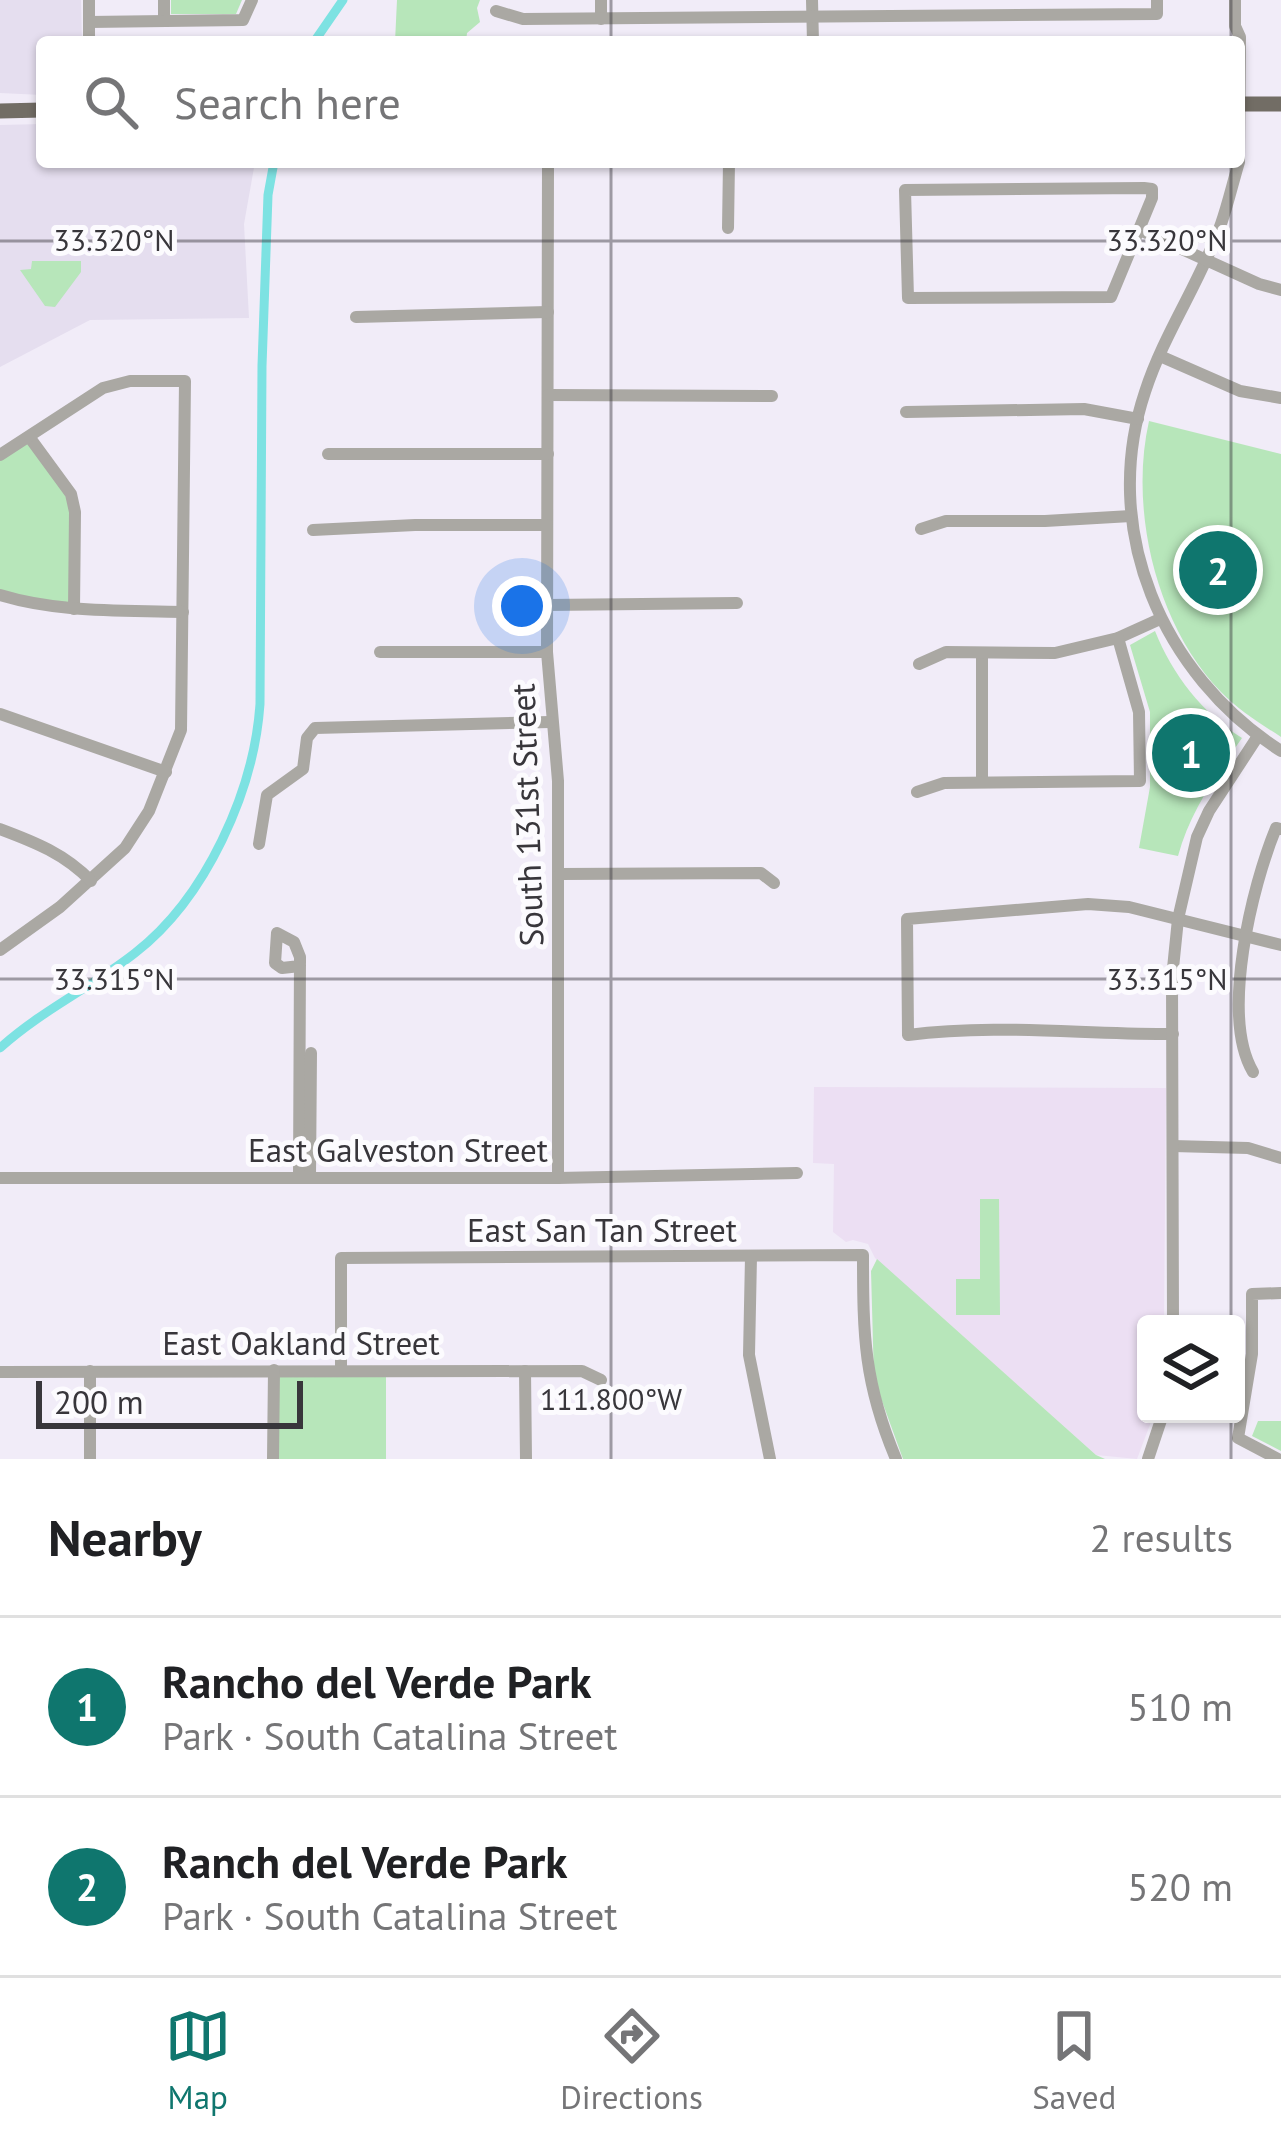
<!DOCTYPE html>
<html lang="en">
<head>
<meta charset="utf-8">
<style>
	:root { --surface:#fff; --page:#f2f2f2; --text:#202124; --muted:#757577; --line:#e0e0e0; --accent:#0f766e }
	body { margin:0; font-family:"PT Sans",sans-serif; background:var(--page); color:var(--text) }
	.controls { position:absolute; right:36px; bottom:36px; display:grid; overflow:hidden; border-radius:12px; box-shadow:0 3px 9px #0004 }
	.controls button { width:108px; height:108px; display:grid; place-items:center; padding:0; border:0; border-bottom:3px solid var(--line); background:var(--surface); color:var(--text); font:60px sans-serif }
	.scale { position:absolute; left:36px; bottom:30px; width:267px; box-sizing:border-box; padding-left:12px; border:6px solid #38363b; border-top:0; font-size:33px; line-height:42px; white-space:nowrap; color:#38363b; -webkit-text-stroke:9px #fcfbfe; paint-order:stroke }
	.you { position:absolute; left:522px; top:606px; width:42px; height:42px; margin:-30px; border:9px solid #fff; border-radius:50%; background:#1a73e8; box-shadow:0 0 0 18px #1a73e833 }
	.badge { display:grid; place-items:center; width:78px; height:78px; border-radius:50%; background:var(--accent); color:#fff; font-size:39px; font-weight:700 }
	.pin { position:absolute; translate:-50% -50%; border:6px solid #fff; box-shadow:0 3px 12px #0006 }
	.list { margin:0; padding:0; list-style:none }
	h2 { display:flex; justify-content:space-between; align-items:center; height:156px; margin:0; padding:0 48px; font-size:51px }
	h2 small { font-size:39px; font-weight:400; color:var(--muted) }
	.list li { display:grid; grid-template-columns:78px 1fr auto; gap:36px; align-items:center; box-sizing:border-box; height:180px; padding:0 48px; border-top:3px solid var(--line) }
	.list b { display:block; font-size:45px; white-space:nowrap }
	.list p { margin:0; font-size:39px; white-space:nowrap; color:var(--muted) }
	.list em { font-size:39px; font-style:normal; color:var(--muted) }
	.icon { flex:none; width:66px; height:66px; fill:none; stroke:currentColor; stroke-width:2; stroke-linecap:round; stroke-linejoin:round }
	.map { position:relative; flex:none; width:1281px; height:1459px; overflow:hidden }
	.search { position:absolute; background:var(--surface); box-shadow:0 3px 9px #0004; left:36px; right:36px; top:36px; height:132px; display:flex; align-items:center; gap:30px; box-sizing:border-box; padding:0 42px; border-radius:12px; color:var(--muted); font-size:45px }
	.sheet { height:516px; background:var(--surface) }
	nav { display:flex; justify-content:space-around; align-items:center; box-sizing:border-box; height:168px; border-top:3px solid var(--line); background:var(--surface); font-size:33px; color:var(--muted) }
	nav a { display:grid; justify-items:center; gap:6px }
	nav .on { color:var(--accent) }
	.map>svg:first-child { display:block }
	.built { fill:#e5deef }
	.education { fill:#ecdff3 }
	.green { fill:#b7e6ba }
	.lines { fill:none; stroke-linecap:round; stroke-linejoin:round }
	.canal { stroke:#7de2e2; stroke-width:9 }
	.minor { stroke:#aaa8a3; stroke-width:12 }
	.major { stroke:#726d65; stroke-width:15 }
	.ticks { fill:none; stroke:#38363b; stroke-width:3; stroke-opacity:0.45 }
	.labels { text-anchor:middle; stroke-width:10; stroke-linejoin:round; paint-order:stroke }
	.street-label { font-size:33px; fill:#38363b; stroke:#fcfbfe }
	.ticks-label { font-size:30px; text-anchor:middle; fill:#38363b; stroke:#fcfbfe; stroke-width:10; stroke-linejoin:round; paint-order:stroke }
</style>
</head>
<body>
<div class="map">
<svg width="1281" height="1459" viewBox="0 0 1281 1459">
	<rect width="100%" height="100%" fill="#f1ecf8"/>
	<g class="built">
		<polygon points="0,0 81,0 82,42 42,42 42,95 0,93"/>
		<polygon points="42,124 42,162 255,162 244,224 249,318 90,320 0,367 0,125"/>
	</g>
	<polygon class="education" points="814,1087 1166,1088 1164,1324 1146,1324 1146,1414 1154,1414 1137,1459 1096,1455 875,1258 868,1244 853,1240 846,1242 833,1232 834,1164 813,1163"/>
	<g class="green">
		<polygon points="171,0 242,0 236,14 171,14"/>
		<polygon points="397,0 480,0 477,8 480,22 467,33 466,42 395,42"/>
		<polygon points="32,261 81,261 81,272 55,307 45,306 20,270 31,269"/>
		<path d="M 1149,421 L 1281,454 L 1281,737 C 1261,724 1237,709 1221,692 C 1156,625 1129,510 1149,421 Z"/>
		<polygon points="30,438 71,494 74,609 0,595 0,455"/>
		<path d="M 1155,631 C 1172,674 1203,714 1242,738 C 1216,775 1190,812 1178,856 L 1139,848 L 1150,787 L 1150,712 L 1130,645 Z"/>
		<polygon points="980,1199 999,1199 1000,1315 956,1315 956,1279 980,1279"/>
		<polygon points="877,1259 1096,1455 1105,1459 903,1459 874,1379 871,1271"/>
		<rect x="279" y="1376" width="107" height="83"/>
		<polygon points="1258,1421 1281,1421 1281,1451 1252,1436"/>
	</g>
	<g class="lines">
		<g class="canal">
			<polyline points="314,42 343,0"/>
			<path d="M 0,1048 C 42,1010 92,987 135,953 C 206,898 254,791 260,704 L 262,366 L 268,195 L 274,162"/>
		</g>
		<g class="minor">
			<polyline points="89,0 89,42"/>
			<polyline points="164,0 164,21"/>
			<polyline points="601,0 601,19"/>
			<polyline points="812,0 813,42"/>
			<polyline points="1235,0 1235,26 1240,37 1239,159"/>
			<polyline points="496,11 523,19 1157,14 1157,0"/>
			<polyline points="89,22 243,20 252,0"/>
			<polyline points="548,162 547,652 558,781 558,1178"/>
			<path d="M 1239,162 C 1233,182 1228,204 1221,224 C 1201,281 1164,333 1145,392 C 1099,529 1162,675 1281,751"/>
			<polygon points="1144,188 1152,189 1152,198 1111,297 908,298 905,190"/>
			<polyline points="728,228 729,162"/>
			<polyline points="1140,230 1259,284 1281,290"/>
			<polyline points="356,317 548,312"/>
			<polyline points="1160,356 1240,391 1281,398"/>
			<polyline points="548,395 772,396"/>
			<polyline points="906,412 1084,409 1138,419"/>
			<polyline points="30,438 71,494 75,512 74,609"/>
			<polyline points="328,454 548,454"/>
			<polyline points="0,455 103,388 130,381 185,381 181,730 149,811 125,848 60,907 0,950"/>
			<polyline points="921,529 946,521 1045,521 1131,516"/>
			<polyline points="313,530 415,525 547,525"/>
			<path d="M 0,595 C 59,613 121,610 183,612"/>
			<polyline points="547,605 737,603"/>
			<polyline points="380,652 547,652"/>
			<polyline points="982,654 982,781"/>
			<polyline points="919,664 946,652 1055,653 1118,638 1160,619"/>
			<polyline points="0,714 166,772"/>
			<polyline points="917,792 944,783 1140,781 1139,712 1118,638"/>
			<path d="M 0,829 C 35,842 65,854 91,881"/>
			<polyline points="259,844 267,795 303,769 307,738 315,728 550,722"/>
			<polyline points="560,874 761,873 774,883"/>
			<path d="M 1173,1034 C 1083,1035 997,1023 908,1035 L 907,919 L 1088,904 L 1129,907 L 1281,945"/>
			<path d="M 1253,1072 C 1220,1016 1252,886 1276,828 L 1281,829"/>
			<polyline points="1173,1146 1248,1148 1281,1158"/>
			<polyline points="299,1176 300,957 294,942 277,933 275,963 282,968 300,966"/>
			<polyline points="310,1176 311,1053"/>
			<polyline points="0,1178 558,1178 797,1173"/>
			<polyline points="751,1257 749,1355 770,1459"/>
			<polyline points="1173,1324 1172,978 1178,919 1197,837 1209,811 1258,736"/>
			<path d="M 341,1369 L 341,1258 L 863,1255 C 863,1336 864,1383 896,1459"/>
			<polyline points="90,1371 90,1459"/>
			<polyline points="525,1371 526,1459"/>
			<polyline points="0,1372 582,1371 601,1380"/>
			<polyline points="273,1459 274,1370"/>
			<polyline points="1148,1459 1163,1414"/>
			<polyline points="1278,1459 1238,1438 1252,1354 1252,1294 1281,1293"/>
		</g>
		<g class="major">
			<polyline points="1239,104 1281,104"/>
			<polyline points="0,111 42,110"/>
		</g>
	</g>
	<path class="ticks" d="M 611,0 L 611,42M 1231,0 L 1231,42M 611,162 L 611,1459M 1231,162 L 1231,1324M 0,241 L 1281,241M 0,979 L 1281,979M 1231,1414 L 1231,1459"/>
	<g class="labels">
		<g class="street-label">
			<text transform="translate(527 815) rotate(-92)" y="12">South 131st Street</text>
			<text x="398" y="1162">East Galveston Street</text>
			<text x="602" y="1242">East San Tan Street</text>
			<text x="301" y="1355">East Oakland Street</text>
		</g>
	</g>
	<g class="ticks-label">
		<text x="114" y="251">33.320°N</text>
		<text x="1167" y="251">33.320°N</text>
		<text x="114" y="990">33.315°N</text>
		<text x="1167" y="990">33.315°N</text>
		<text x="611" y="1410">111.800°W</text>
	</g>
</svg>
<div class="controls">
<button><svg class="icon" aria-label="layers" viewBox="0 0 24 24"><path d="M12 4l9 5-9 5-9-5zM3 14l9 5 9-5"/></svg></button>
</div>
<div class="scale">200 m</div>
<div class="you"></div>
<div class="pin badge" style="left:1191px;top:753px">1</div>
<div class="pin badge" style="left:1218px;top:570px">2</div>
<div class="search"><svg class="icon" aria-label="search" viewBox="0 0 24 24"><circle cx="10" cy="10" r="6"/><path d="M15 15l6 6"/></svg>Search here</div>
</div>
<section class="sheet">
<h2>Nearby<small>2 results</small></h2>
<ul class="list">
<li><span class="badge">1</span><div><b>Rancho del Verde Park</b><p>Park · South Catalina Street</p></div><em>510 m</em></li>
<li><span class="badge">2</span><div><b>Ranch del Verde Park</b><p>Park · South Catalina Street</p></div><em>520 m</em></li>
</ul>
</section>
<nav>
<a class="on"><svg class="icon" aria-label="map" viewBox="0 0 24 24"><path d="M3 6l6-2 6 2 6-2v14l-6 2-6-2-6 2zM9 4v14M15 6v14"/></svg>Map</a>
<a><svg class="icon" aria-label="directions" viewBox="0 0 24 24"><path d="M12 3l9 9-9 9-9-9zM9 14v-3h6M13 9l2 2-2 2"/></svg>Directions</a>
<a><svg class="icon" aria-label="saved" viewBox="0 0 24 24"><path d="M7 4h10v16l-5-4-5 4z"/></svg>Saved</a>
</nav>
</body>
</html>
